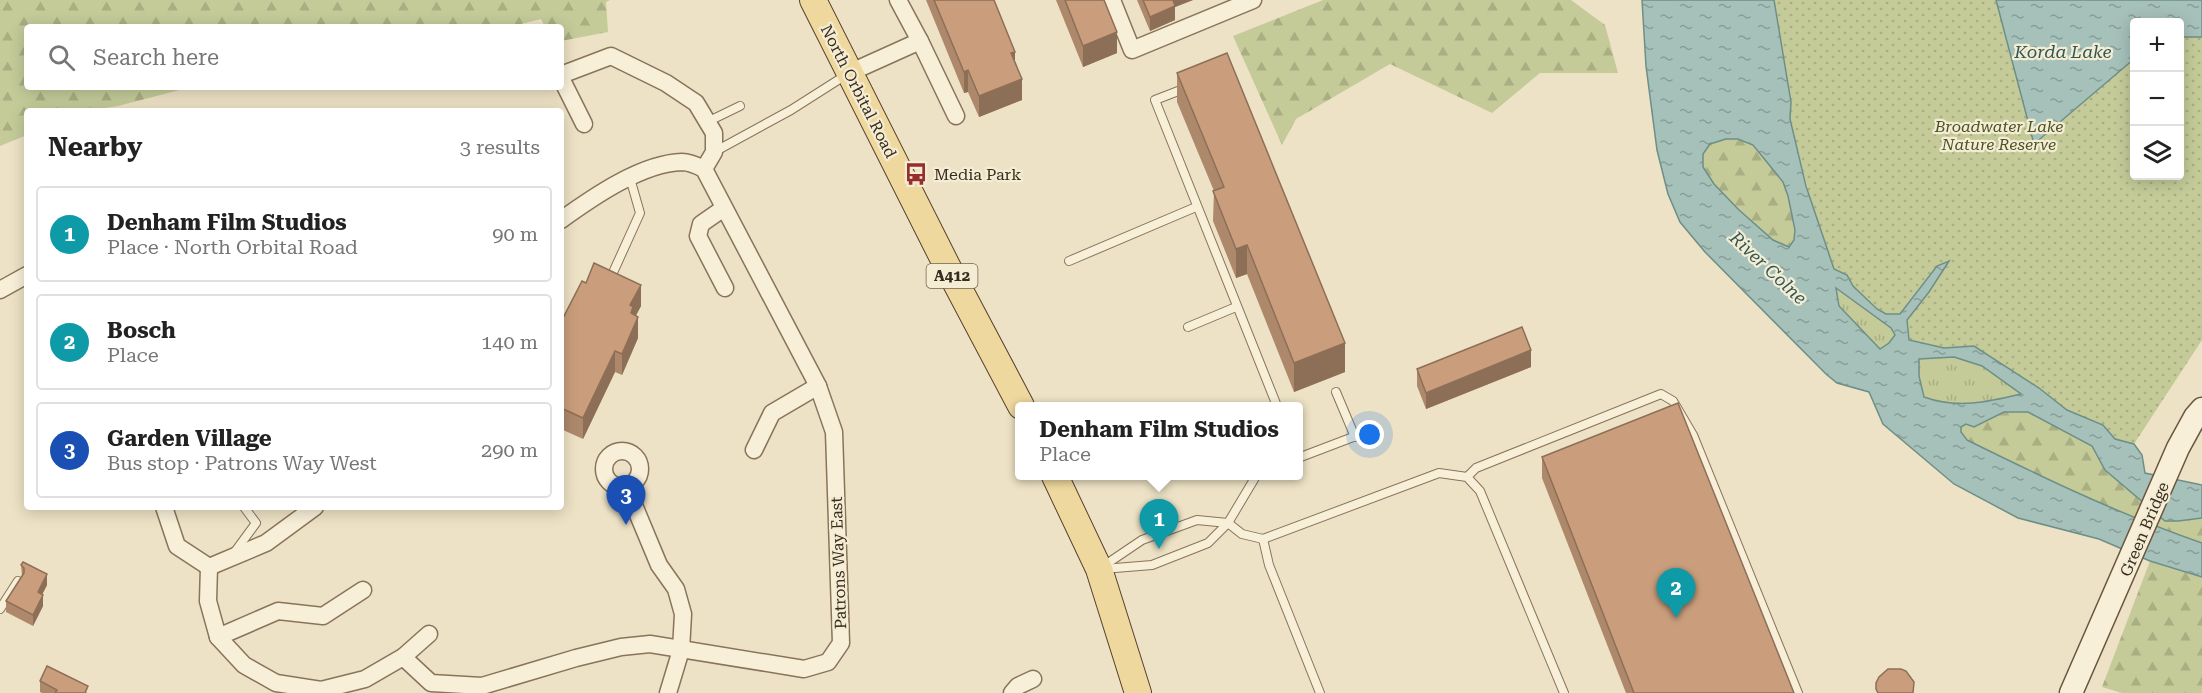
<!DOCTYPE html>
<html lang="en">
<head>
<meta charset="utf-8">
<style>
	:root { --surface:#fff; --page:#f2f2f2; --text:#222; --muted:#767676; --line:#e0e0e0; --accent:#d93025 }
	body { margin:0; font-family:"Roboto Serif",serif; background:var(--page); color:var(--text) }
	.controls { position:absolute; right:18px; top:18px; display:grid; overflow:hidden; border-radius:6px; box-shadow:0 3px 15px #0003 }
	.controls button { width:54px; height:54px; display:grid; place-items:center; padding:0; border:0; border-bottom:2px solid var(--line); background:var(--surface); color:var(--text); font:30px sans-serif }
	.you { position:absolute; left:1370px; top:435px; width:21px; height:21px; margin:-15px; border:4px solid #fff; border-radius:50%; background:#1a73e8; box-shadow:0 0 0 9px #1a73e833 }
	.badge { display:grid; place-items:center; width:39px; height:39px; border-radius:50%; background:var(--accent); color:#fff; font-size:20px; font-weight:700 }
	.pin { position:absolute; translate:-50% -50px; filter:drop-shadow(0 2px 3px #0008) }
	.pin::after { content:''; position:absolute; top:32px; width:21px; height:18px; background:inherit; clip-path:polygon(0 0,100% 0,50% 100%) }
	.popup { position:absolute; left:1015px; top:402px; width:288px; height:78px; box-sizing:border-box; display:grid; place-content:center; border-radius:6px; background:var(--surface); filter:drop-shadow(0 2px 4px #0005); font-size:20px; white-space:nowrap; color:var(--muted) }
	.popup b { font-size:22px; color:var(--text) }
	.popup::after { content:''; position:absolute; left:50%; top:100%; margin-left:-12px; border:12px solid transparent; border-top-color:var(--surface) }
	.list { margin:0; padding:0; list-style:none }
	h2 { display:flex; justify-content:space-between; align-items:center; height:78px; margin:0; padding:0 24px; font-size:26px }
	h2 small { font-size:20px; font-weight:400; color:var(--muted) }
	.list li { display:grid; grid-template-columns:39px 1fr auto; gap:18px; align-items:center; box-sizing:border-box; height:96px; margin:0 12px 12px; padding:0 12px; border:2px solid var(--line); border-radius:6px }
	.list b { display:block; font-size:22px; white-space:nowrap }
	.list p { margin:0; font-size:20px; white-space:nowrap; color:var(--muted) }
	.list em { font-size:20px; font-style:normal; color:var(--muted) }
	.icon { flex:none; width:33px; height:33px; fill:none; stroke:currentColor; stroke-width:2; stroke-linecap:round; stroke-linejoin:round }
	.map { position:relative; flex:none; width:2202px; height:693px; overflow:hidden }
	.search { position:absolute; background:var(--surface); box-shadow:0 3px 15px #0003; left:24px; top:24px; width:540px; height:66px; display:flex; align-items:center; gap:15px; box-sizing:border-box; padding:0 21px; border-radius:6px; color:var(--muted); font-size:22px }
	.panel { position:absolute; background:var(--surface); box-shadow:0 3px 15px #0003; left:24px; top:108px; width:540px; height:402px; border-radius:6px }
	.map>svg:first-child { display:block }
	.grass { fill:url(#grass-tufts) }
	.forest { fill:url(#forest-firs) }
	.park { fill:url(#park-dots); fill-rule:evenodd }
	.water { fill:url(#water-ripples); stroke:#6d8f87; stroke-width:1.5; fill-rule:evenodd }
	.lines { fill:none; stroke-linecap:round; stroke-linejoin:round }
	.lane-casing { stroke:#88745b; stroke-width:10 }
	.street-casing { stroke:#88745b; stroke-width:19 }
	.secondary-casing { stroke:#6a553e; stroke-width:25 }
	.primary-casing { stroke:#56422f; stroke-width:28 }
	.lane { stroke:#f8efd8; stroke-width:8 }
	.street { stroke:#f8efd8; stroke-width:16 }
	.secondary { stroke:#f8efd8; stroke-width:22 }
	.primary { stroke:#efd89e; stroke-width:26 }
	.wall { fill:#ae886b }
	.shaded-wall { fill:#8d6f57 }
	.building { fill:#ca9e7c; stroke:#8d6f57; stroke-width:1.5 }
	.labels { text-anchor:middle; stroke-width:4.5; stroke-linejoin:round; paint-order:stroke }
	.shield { fill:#f5ecd4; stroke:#716655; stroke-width:1.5 }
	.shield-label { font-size:15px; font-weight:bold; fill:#382c1f }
	.street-label { font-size:16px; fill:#382c1f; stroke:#f5ecd4 }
	.park-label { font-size:16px; font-style:italic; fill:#485426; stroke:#f5ecd4 }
	.poi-label { font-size:16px; fill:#382c1f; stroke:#f5ecd4; text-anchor:start }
	.water-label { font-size:18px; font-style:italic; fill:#2f5856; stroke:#f5ecd4 }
</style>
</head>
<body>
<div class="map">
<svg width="2202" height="693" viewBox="0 0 2202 693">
	<defs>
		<pattern id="grass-tufts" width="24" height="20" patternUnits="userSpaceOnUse" patternTransform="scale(1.5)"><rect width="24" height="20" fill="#c4cb99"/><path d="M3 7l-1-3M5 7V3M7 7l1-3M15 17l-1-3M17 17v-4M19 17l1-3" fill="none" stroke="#a9ae83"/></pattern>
		<pattern id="forest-firs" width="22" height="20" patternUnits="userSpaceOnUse" patternTransform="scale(1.5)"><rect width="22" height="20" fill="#c4cb99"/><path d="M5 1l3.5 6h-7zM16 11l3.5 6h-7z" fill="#a9ae83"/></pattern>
		<pattern id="park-dots" width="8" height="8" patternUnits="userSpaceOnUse" patternTransform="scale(1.5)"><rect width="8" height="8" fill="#c4cb99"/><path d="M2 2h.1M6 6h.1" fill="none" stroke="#a9ae83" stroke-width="1.8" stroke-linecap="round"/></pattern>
		<pattern id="water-ripples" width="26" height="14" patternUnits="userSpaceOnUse" patternTransform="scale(1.5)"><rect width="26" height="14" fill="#a6c1ba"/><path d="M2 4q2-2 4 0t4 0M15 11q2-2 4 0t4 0" fill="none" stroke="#889d97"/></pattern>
	</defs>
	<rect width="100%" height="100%" fill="#ede2c5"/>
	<g class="grass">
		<polygon points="1836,287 1891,328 1895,335 1889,343 1880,349 1839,306"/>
		<path d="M 1954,357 L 1982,366 L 2022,394 C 1989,402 1957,409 1924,397 L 1919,376 L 1919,359 Z"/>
	</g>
	<g class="forest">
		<polygon points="0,0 610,0 606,2 608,32 561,41 561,27 545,27 541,19 509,27 27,27 27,87 191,87 118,106 86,111 27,111 27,135 0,146"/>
		<polygon points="1323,0 1571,0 1605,25 1618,73 1540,73 1492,113 1390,64 1296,119 1282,145 1233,36"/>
		<polygon points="1726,139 1738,139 1753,145 1783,182 1788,196 1795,230 1794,240 1789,247 1773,240 1738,209 1714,184 1703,167 1703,154 1710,144"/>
		<path d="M 2004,412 L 2028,412 L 2092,446 L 2105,470 L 2178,521 L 2202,518 L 2202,543 C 2121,515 2044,478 1967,440 L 1961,432 L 1961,426 L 1967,424 L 1974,427 Z"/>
		<polygon points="2150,561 2202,577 2202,693 2122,693 2102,687"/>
	</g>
	<path class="park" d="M 1774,0 L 2202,0 L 2202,340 L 2134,444 L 2115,439 L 2103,425 L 2067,410 L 2039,388 L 1974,346 L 1944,348 L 1909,340 L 1907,320 L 1929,292 L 1937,266 L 1900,314 L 1886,314 L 1877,309 L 1852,286 L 1847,275 L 1834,269 L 1814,213 L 1790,119 L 1791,102 ZM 2134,22 L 2180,22 L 2180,176 L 2134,176 Z"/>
	<g class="water">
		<path d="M 1642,0 L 1774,0 L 1791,102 L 1790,119 L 1806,186 L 1834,269 L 1847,275 L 1853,286 L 1877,309 L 1886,314 L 1900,314 L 1937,266 L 1949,261 L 1929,292 L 1907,320 L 1909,340 L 1944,348 L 1974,346 L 2039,388 L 2067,410 L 2103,425 L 2115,439 L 2134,444 L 2142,455 L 2145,473 L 2202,485 L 2202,518 L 2178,521 L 2165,521 L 2105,470 L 2092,446 L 2028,412 L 2004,412 L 1974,427 L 1966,424 L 1961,427 L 1961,432 L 1967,440 C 2044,478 2121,515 2202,543 L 2202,577 L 2150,561 L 2099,539 L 2018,518 L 1954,484 L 1883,424 L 1869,392 L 1837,383 L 1826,374 L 1705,252 L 1680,222 L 1668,194 L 1657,150 L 1646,66 ZM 1726,139 L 1738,139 L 1753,145 L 1783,182 L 1788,196 L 1795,230 L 1794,240 L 1789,247 L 1773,240 L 1738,209 L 1714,184 L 1703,167 L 1703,154 L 1710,144 ZM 1836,288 L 1891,328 L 1895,335 L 1889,343 L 1880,349 L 1839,306 ZM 1954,357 L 1982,366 L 2021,394 C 1988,402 1957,409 1924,397 L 1919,376 L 1919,359 Z"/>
		<polygon points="1996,0 2202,0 2202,37 2180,37 2180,22 2134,22 2134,59 2034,144"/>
	</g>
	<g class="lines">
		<g class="lane-casing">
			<g id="lane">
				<polyline points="1186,88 1155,100 1277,406"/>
				<polyline points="707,122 740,106"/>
				<polyline points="714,152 791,110 846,75"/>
				<polyline points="1069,261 1196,207"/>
				<polyline points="611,277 640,213 630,178"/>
				<polyline points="1188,327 1236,307"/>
				<polyline points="1336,392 1355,437"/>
				<polyline points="1298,458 1369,431"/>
				<polyline points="1467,477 1476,468 1661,394 1673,401 1693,435 1798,693"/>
				<polyline points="1263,539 1269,565 1320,693"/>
				<polyline points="234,553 256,523 244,507"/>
				<polyline points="1102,567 1142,540 1197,520 1228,523 1242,534 1263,539 1439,473 1467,477 1480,491 1564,693"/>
				<polyline points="1103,569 1152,565 1208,543 1228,523 1256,476"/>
				<polyline points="0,609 18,581"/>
			</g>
		</g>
		<g class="street-casing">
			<g id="street">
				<polyline points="898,0 920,41 956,116"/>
				<polyline points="1112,0 1132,50 1253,0"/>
				<polyline points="849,73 920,41"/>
				<polyline points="561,75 611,56 666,83 696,103 714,133 714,152 704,169"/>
				<polyline points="561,78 584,124"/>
				<polyline points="724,208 701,224 698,236 725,288"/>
				<polyline points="0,290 27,275"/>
				<polyline points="754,450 772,413 818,386"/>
				<circle cx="622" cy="469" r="18"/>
				<polyline points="626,486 659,565 676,589 683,614 681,650 668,693"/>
				<polyline points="164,507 177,546 209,567"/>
				<polyline points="209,567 208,601 218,637 244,665 276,683 321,690 365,679 403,657 429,634"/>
				<polyline points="209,567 266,543 315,507"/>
				<polyline points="218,637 278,611 323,616 363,590"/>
				<path d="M 403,657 L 431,683 L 482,686 L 576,658 L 621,647 L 650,644 L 804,669 L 828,662 L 841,643 L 834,432 L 818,386 L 704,169 C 698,166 689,162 682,162 C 642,163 593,197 561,220"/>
				<polyline points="1012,693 1018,686 1033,679"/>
			</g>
		</g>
		<g class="secondary-casing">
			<polyline id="secondary" points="2071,693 2178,448 2195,417 2202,409"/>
		</g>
		<g class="primary-casing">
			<g id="primary">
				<polyline points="813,0 947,266 1021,406"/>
				<polyline points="1055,476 1099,569 1138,693"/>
			</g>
		</g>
		<use href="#lane" class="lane"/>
		<use href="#street" class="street"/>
		<use href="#secondary" class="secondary"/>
		<use href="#primary" class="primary"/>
	</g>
	<g class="wall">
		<polygon points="926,0 994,0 1015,62 1022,100 979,117 968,92 964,93"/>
		<polygon points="1056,0 1104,0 1117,53 1083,67"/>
		<polygon points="1137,0 1193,0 1175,7 1175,20 1150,31"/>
		<polygon points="1177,73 1345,372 1294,392 1247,274 1236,278 1213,221 1214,191 1177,102"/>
		<polygon points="586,283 641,306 636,315 638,338 622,375 615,372 583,439 561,429 561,322"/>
		<polygon points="1531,367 1426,409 1417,386 1417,369"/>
		<polygon points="1542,457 1794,693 1626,693 1542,478"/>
		<polygon points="21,565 47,585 42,594 43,606 33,626 6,612 6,601 22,576"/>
		<polygon points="40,681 88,693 42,693 40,692"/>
	</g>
	<g class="shaded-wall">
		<polygon points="1170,0 1193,0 1175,7 1175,20 1150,31 1150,17"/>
		<polygon points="1117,32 1117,53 1083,67 1083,46"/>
		<polygon points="1015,52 1015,73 1011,53"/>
		<polygon points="968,70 968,92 964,93 964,72"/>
		<polygon points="1022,79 1022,100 979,117 979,96"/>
		<polygon points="1247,245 1247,274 1236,278 1236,249"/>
		<polygon points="641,285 641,306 633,321 638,317 638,338 622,375 622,354 630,305"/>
		<polygon points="1345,343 1345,372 1294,392 1294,363"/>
		<polygon points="1531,350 1531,367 1426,409 1426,393"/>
		<polygon points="615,351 615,372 583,439 583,418"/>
		<polygon points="47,574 47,585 38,603 38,592"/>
		<polygon points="43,595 43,606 33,626 33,615"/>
	</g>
	<g class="building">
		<polygon points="934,0 994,0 1015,52 1011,53 1022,79 979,96 968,70 964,72"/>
		<polygon points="1065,0 1104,0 1117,32 1083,46"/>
		<polygon points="1143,0 1173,0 1175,6 1150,17"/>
		<polygon points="1227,53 1345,343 1294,363 1247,245 1236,249 1213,191 1224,187 1177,73"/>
		<polygon points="594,263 641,285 630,305 633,307 631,313 638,317 622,354 615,351 583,418 561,408 561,322 582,281 586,283"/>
		<polygon points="1522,327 1531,350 1426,393 1417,369"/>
		<polygon points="1678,403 1794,693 1634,693 1542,457"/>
		<polygon points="23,562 47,574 38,592 43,595 33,615 6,601 24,573 24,568 21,565"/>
		<polygon points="47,666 88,686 85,693 55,693 57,690 40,681"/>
		<polygon points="1888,669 1901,669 1906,671 1914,682 1913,693 1878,693 1876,689 1876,683 1879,677"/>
	</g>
	<defs>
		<g id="bus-bare" transform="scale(1.8)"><path d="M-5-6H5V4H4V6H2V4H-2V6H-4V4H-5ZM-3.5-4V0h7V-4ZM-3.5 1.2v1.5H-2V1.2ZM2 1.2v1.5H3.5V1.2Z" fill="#952e2d" stroke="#f5ecd4" stroke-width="2.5" paint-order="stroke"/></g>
	</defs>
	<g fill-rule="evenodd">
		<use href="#bus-bare" x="916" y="174"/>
	</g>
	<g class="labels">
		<rect class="shield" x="926.5" y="264" width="51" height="24" rx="4.5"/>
		<g class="shield-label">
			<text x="952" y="281">A412</text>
		</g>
		<g class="street-label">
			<text transform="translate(859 91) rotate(63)" y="6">North Orbital Road</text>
			<text transform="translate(2144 529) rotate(-67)" y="6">Green Bridge</text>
			<text transform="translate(838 563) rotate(-92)" y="6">Patrons Way East</text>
		</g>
		<g class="park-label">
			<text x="1999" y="132">Broadwater Lake<tspan x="1999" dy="18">Nature Reserve</tspan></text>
		</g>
		<g class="poi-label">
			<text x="934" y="180">Media Park</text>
		</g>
		<g class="water-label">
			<text x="2063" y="58">Korda Lake</text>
			<text transform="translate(1768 268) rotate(43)" y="6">River Colne</text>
		</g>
	</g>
</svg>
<div class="controls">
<button>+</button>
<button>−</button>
<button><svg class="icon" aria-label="layers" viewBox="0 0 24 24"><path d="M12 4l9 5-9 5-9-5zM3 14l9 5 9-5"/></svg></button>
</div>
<div class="you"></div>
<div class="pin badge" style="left:1159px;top:549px;background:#0f9aa8">1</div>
<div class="popup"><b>Denham Film Studios</b>Place</div>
<div class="pin badge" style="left:1676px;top:618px;background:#0f9aa8">2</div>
<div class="pin badge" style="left:626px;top:525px;background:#1a4fb4">3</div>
<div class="search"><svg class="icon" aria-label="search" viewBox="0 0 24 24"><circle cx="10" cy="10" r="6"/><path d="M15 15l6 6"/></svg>Search here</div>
<section class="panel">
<h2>Nearby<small>3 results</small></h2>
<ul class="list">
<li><span class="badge" style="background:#0f9aa8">1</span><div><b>Denham Film Studios</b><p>Place · North Orbital Road</p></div><em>90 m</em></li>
<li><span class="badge" style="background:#0f9aa8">2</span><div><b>Bosch</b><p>Place</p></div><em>140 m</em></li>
<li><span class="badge" style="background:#1a4fb4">3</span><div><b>Garden Village</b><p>Bus stop · Patrons Way West</p></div><em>290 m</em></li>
</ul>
</section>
</div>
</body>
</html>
